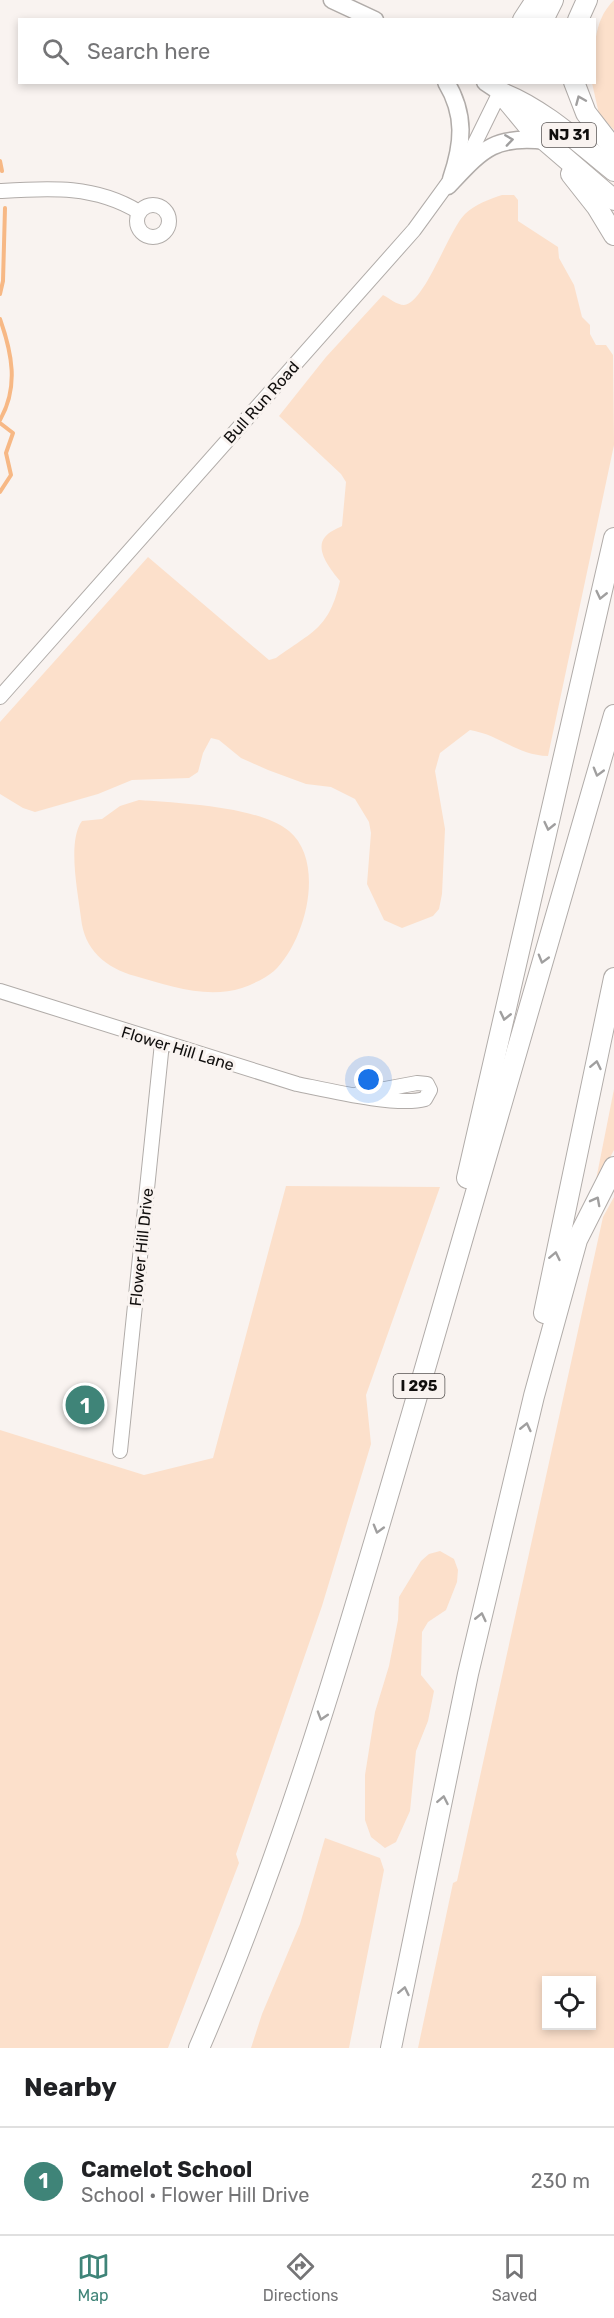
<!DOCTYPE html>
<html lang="en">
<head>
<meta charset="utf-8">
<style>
	:root { --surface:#fff; --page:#f6f6f6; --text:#202124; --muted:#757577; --line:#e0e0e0; --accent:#3f8478 }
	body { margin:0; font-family:Rubik,sans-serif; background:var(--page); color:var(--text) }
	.controls { position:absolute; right:18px; bottom:18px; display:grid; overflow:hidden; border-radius:0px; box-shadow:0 3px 9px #0003 }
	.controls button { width:54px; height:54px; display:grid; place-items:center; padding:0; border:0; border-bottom:2px solid var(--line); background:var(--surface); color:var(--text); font:30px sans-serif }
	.you { position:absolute; left:369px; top:1080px; width:21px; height:21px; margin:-15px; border:4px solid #fff; border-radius:50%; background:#1a73e8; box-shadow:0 0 0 9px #1a73e833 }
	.badge { display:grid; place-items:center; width:39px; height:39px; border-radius:50%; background:var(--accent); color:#fff; font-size:20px; font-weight:700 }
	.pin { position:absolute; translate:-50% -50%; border:3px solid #fff; box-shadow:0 2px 6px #0006 }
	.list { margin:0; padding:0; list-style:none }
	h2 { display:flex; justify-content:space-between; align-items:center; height:78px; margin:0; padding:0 24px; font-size:26px }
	h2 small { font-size:20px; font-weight:400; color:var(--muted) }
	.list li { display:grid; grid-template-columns:39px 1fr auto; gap:18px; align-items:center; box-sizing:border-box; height:108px; padding:0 24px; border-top:2px solid var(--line) }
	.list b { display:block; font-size:22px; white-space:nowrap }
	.list p { margin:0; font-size:20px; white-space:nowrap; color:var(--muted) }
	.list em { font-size:20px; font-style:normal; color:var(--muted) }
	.icon { flex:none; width:33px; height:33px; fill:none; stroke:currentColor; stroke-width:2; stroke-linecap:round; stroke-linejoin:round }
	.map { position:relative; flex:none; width:614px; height:2048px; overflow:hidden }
	.search { position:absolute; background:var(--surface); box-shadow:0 3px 9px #0003; left:18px; right:18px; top:18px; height:66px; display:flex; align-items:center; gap:15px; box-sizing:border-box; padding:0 21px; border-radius:0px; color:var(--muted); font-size:22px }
	.sheet { height:186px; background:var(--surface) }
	nav { display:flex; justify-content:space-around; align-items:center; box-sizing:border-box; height:84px; border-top:2px solid var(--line); background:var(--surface); font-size:16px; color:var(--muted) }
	nav a { display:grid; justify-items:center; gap:3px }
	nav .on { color:var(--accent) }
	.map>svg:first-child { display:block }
	.green { fill:#fce0cb; fill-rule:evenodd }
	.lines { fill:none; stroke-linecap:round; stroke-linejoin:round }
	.stream { stroke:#f7b885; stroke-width:4 }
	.minor-casing { stroke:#b1aca9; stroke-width:16 }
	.major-casing { stroke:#b1aca9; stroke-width:19 }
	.highway-casing { stroke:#b1aca9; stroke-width:22 }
	.minor { stroke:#fff; stroke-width:14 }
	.major { stroke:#fff; stroke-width:16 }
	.highway { stroke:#fff; stroke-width:20 }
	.oneway { stroke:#a09f9f }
	.labels { text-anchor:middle; stroke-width:6; stroke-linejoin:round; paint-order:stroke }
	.shield { fill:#f9f3f0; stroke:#575352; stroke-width:1.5 }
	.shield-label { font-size:15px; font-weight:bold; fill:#110f0e }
	.street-label { font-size:16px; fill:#110f0e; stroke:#f9f3f0 }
</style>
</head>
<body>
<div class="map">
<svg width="614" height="2048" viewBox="0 0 614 2048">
	<rect width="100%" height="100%" fill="#f9f3f0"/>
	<g class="green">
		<path d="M 614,0 L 614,130 L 599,114 L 592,83 L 594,82 C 595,53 591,23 614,0 Z"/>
		<path d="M 502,195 L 514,195 L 518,200 L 518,221 L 558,247 L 559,258 L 574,285 L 582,317 L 590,325 L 590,334 L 596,345 L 606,345 L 613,355 L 614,445 L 548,756 C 517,755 500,735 470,730 L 440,753 L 435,771 L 445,829 L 442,894 L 439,909 L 433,916 L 402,928 L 384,920 L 367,884 L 371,833 L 369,822 L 355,799 L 331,787 L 306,784 L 268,770 L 241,758 L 219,740 L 211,738 L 203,753 L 198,772 L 189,778 L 132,780 L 98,794 L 35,812 L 23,808 L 0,794 L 0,722 L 148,557 L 269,660 L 276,658 C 313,631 329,629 340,581 C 332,571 314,550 325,537 C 329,532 336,529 342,526 L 346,482 L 341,474 L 279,416 L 326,357 L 383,295 C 389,298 397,305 404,305 C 425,303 449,229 465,214 C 475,204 490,199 502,195 Z"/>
		<path d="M 139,800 C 178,803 258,806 289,831 C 326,862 306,941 274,971 C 266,978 253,984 242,988 C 207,999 169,986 135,976 C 106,968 84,950 81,918 C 78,893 67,841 82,821 L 102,819 L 120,806 Z"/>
		<polygon points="614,1089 614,1150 595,1185"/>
		<polygon points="286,1186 440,1187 366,1395 371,1444 322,1606 236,1854 239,1863 168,2048 0,2048 0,1430 144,1475 213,1458"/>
		<path d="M 614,1197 L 614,2048 L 418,2048 L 453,1883 L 457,1881 L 603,1217 ZM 546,1980 L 592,1980 L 592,2026 L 546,2026 Z"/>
		<polygon points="440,1551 454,1559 458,1570 457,1582 446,1610 428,1622 422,1632 421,1675 434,1691 428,1721 416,1751 410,1811 396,1842 385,1848 371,1837 365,1820 365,1775 375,1712 389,1666 398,1620 399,1597 421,1561 429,1554"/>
		<polygon points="325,1838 380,1858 384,1870 349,2048 251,2048 262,2014 300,1924"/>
	</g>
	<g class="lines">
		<g class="stream">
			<polyline points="0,161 2,171"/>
			<polyline points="0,294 3,281 5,208"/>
			<path d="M 0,319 C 12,353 19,387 0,420"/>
			<polyline points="0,423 13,433 6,453 11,475 0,492"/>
		</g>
		<g class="minor-casing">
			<g id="minor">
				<path d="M 0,191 C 50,188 95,185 139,212"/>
				<circle cx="153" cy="221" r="16"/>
				<polyline points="0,697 414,230 470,153 500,92"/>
				<path d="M 0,991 L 297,1084 C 327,1090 397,1107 425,1099 L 430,1090 L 427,1084 L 417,1083 L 358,1094"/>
				<polyline points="120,1451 162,1043"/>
			</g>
		</g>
		<g class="major-casing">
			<g id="major">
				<polyline points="332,0 375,20"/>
				<path d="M 446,82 C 466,115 463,144 451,179"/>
				<polyline points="485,82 500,92"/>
				<path d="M 448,186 C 482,150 493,135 546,141"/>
			</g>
		</g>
		<g class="highway-casing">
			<g id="highway">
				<polyline points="523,20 536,0"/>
				<polyline points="543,20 553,0"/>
				<polyline points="578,20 587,0"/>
				<polyline points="574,82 586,113 614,149"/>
				<polyline points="500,92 529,127 614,200"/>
				<path d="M 502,93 C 545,110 579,143 614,171"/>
				<polyline points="571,174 597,207 614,235"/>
				<polyline points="467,1178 614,538"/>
				<polyline points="544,1313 614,978"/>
				<path d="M 199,2048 C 289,1841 350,1626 413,1410 C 480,1178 547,947 614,715"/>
				<polyline points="391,2048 468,1674 534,1396 577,1240 614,1167"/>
			</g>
		</g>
		<use href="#minor" class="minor"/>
		<use href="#major" class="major"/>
		<use href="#highway" class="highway"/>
	</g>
	<defs><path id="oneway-chevron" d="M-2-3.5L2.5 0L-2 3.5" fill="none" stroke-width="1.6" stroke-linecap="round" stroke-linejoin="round" transform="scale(1.5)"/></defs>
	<g class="oneway">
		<use href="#oneway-chevron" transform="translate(580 100) rotate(-113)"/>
		<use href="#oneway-chevron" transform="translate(509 140) rotate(-8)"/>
		<use href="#oneway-chevron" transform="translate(601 595) rotate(103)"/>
		<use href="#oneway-chevron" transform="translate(598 772) rotate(106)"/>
		<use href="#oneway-chevron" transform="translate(549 826) rotate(103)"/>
		<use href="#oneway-chevron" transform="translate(543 959) rotate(106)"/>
		<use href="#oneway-chevron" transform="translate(505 1016) rotate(103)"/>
		<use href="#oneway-chevron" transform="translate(596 1065) rotate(-78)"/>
		<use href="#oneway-chevron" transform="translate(596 1201) rotate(-62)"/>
		<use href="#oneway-chevron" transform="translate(555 1256) rotate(-78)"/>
		<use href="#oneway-chevron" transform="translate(526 1427) rotate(-77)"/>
		<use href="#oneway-chevron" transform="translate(378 1529) rotate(106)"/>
		<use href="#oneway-chevron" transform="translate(481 1617) rotate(-77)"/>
		<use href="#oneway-chevron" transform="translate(322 1716) rotate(107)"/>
		<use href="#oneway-chevron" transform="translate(443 1800) rotate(-79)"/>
		<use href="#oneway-chevron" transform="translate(404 1991) rotate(-78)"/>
	</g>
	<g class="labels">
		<g class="shield">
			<rect x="542" y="123" width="54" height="24" rx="4.5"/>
			<rect x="393.5" y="1374" width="51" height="24" rx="4.5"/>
		</g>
		<g class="shield-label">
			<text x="569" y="140">NJ 31</text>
			<text x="419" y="1391">I 295</text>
		</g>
		<g class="street-label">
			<text transform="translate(261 402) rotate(-48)" y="6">Bull Run Road</text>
			<text transform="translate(178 1048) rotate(17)" y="6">Flower Hill Lane</text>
			<text transform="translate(141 1247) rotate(-84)" y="6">Flower Hill Drive</text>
		</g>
	</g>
</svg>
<div class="controls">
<button><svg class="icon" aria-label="locate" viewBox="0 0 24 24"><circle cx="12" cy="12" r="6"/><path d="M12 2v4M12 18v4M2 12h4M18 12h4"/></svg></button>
</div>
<div class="you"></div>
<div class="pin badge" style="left:85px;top:1405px">1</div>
<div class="search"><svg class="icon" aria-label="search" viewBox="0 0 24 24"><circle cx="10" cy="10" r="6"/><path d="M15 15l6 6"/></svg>Search here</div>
</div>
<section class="sheet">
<h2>Nearby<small></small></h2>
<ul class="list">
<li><span class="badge">1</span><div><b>Camelot School</b><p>School · Flower Hill Drive</p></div><em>230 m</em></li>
</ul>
</section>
<nav>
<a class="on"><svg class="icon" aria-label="map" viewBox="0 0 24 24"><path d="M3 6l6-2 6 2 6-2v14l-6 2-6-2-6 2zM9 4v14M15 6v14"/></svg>Map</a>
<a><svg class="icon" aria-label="directions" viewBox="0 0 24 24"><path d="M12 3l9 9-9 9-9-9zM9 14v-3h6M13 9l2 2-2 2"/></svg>Directions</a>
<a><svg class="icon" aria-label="saved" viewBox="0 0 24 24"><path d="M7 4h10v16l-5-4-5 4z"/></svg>Saved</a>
</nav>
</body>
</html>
